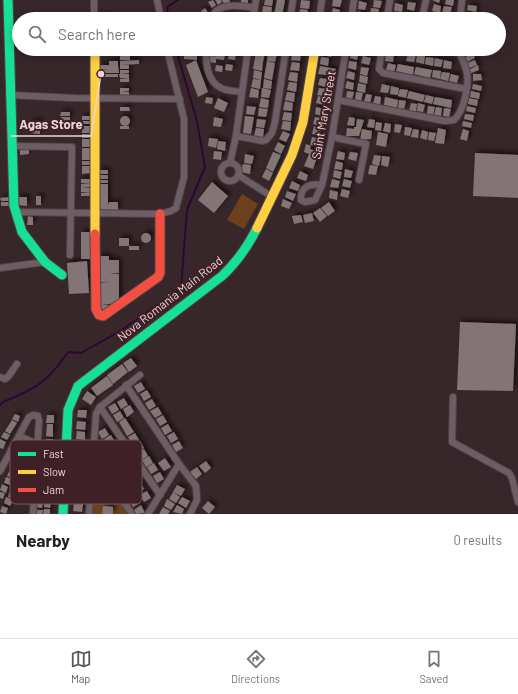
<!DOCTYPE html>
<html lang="en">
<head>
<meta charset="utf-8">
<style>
	:root { --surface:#fff; --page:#f6f6f6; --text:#202124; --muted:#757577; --line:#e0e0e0; --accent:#5f575a }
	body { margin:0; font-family:Barlow,sans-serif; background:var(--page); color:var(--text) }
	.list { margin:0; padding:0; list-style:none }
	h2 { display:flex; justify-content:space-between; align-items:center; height:52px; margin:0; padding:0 16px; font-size:17px }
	h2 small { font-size:13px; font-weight:400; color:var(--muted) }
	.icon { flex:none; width:22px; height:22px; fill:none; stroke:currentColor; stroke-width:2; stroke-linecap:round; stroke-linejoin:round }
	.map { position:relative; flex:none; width:518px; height:514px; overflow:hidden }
	.search { position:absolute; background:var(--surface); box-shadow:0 2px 10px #0003; left:12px; right:12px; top:12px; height:44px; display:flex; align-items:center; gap:10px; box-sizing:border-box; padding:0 14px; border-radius:22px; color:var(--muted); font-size:15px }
	.sheet { height:124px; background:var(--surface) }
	nav { display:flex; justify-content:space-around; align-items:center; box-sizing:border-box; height:56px; border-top:1px solid var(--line); background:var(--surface); font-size:11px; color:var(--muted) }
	nav a { display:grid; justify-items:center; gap:2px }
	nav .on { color:var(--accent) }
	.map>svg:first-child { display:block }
	.green { fill:#6c401d }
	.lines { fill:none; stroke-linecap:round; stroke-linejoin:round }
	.stream { stroke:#2d0733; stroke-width:2 }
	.building { fill:#837574; filter:url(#shadow) }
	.street-casing { stroke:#534547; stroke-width:8 }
	.fast-casing { stroke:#534547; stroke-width:11 }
	.slow-casing { stroke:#534547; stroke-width:11 }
	.jam-casing { stroke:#534547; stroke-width:11 }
	.street { stroke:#6d5e65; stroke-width:6 }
	.fast { stroke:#16e098; stroke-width:9 }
	.slow { stroke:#ffcf43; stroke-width:9 }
	.jam { stroke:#f24e42; stroke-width:9 }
	.labels { text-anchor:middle; stroke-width:4; stroke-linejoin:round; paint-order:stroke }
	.street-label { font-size:12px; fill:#ead5d8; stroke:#3f2026 }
	.key { fill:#3f2026; stroke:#72565b; stroke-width:1 }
	.key-label { font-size:11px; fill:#ead5d8 }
	.leader { fill:none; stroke:#ead5d8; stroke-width:1.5 }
	.callout-dot { fill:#ead5d8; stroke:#3f2026; stroke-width:1.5 }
	.callout-label { font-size:13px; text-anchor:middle; font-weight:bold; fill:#ead5d8; stroke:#3f2026; stroke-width:4; stroke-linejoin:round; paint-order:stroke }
</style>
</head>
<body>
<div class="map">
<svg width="518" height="514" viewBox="0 0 518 514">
	<defs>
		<filter id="shadow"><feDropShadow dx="3" dy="-3" stdDeviation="2" flood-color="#0009"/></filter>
	</defs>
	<rect width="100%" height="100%" fill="#38272a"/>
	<g class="green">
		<polygon points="242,194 258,204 244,229 227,220"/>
		<polygon points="95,466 128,514 92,514"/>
	</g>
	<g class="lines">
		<g class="stream">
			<polyline points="169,19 167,7 178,0"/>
			<path d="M 0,405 L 3,402 C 35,389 48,382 68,352 L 81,353 L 122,330 L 181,288 L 187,210 L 205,167 L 197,121 L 176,49"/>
		</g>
	</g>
	<g class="building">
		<polygon points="213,0 216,5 212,8 208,2"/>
		<polygon points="215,0 221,0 222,2 218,5"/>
		<polygon points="222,0 229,0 231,3 225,6"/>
		<polygon points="241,0 248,0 248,5 241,4"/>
		<polygon points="265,0 273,0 272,6 264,5"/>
		<polygon points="277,0 285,0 282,17 274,15"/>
		<polygon points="301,0 310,1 309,9 300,8"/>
		<polygon points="333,0 342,0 340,7 332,6"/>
		<polygon points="374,0 382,1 380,8 373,7"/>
		<polygon points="432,0 440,0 439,3"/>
		<polygon points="446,0 454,0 453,6 445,4"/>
		<polygon points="359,1 367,3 365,10 358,9"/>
		<polygon points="408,2 416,3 414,11 407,9"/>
		<polygon points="395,3 403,5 402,12 394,11"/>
		<polygon points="434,4 441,6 440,13 432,11"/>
		<polygon points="468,5 477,6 476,12 467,10"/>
		<polygon points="263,6 272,7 271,15 262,14"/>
		<polygon points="444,6 452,7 450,15 442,13"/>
		<polygon points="205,8 209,14 205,17 201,11"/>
		<polygon points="333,8 340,10 339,17 331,15"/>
		<polygon points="371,8 379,9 378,17 370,15"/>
		<polygon points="300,9 308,10 307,19 298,17"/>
		<polygon points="358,11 365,13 364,19 356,18"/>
		<polygon points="407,12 415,13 414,19 406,19"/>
		<polygon points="468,12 477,13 476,19 468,17"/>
		<polygon points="394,13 402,14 401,19 393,19"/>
		<polygon points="432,13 440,15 439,19 431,19"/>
		<polygon points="442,15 450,17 450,19 442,19"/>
		<rect x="99" y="16" width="9" height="3"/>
		<polygon points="263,16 273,18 273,16 282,18 281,19 262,19"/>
		<polygon points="370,16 381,18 381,19 370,19"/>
		<rect x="120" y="49" width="10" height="2"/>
		<polygon points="185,49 198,49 198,52 184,51"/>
		<polygon points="211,49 218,50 217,53 225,55 224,60 216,59 216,63 209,62 210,56 217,57 210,55"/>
		<polygon points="257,49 266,49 265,53 257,51"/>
		<polygon points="269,49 277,49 277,53 268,52"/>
		<polygon points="325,49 333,49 331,57 323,55"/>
		<polygon points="364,49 373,49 372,52"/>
		<polygon points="387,49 395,49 394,53 386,51"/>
		<polygon points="473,49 473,51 465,55 463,50"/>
		<polygon points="293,51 301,53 300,61 291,60"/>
		<polygon points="351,51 359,52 357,60 350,58"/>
		<rect x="120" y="52" width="9" height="3"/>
		<polygon points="256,52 265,53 263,62 258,61 263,62 262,71 253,69"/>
		<polygon points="268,52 277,54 275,62 267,61"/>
		<polygon points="184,53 197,54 197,60 184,59"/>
		<polygon points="229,53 236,54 235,60 228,59"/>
		<polygon points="386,53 394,55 393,62 385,61"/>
		<polygon points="408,54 416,55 414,62 406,61"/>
		<polygon points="473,54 475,58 467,62 465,57"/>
		<polygon points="417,55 425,56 424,64 416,62"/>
		<rect x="120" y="56" width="10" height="4"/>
		<polygon points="363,56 371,58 369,65 361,63"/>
		<polygon points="321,57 329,58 328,66 320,64"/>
		<polygon points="426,57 434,58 433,66 425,64"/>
		<polygon points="435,58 443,60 441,67 434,66"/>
		<polygon points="139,60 139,64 120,65 120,61"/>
		<polygon points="196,60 208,92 198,97 186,65"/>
		<polygon points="444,60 452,62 451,69 443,68"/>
		<polygon points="475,60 477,65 469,68 467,63"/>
		<rect x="109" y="61" width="9" height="4"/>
		<polygon points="267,61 275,63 272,80 264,78"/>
		<polygon points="349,61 357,62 356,70 348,68"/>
		<polygon points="292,62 300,63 299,71 290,70"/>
		<polygon points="388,63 396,65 394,72 386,70"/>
		<polygon points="226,64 233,65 232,71 225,70"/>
		<polygon points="398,64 414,67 413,75 396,71"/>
		<polygon points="99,65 118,65 119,73 99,73 99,70 109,69 99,69"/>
		<rect x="120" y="65" width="9" height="4"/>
		<polygon points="216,65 223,66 222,72 215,71"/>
		<polygon points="478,65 479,70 471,73 470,69"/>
		<polygon points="320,66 336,69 334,76 318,74"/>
		<polygon points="361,67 369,68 367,76 360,74"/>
		<polygon points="416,67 432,70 430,78 414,74"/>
		<polygon points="120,70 129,70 129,73 120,74"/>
		<polygon points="254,70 262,72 261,80 253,78"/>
		<polygon points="433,70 441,71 440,79 432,77"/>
		<polygon points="348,71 355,73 354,80 346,78"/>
		<polygon points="290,72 298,73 297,82 288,80"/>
		<polygon points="442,72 450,73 448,81 440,79"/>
		<rect x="99" y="74" width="19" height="3"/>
		<polygon points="119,74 129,74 129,78 120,78"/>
		<polygon points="451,74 459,76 457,83 449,81"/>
		<polygon points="473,74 481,74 482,80 473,81"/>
		<polygon points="360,75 368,77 367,84 359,82"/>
		<polygon points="329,76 334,77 333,81 328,80"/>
		<polygon points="129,78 129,82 120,82 120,79"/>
		<polygon points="320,78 328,79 326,87 318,85"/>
		<polygon points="253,79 261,80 260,89 251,87"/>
		<polygon points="264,79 272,81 271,89 263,88"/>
		<polygon points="347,81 354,83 353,90 345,88"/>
		<polygon points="289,82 297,83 296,92 287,90"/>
		<polygon points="358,83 366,85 365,93 357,91"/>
		<polygon points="382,84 390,86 388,93 380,92"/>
		<polygon points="473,84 482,86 481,91 472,89"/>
		<polygon points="391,86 399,88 398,95 390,94"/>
		<polygon points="120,88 129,88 129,91 122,92 129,92 129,96 120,96"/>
		<polygon points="251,88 259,90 258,98 249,97"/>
		<polygon points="262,88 271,90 269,98 261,97"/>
		<polygon points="319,88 327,89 325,96 317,95"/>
		<polygon points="400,89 408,90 406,98 398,96"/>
		<polygon points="347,91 354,92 352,100 346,99"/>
		<polygon points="409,91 425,95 423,102 407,98"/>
		<polygon points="471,91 480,93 479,99 470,97"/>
		<polygon points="287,92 295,93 294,102 285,100"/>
		<polygon points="356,92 363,93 361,101 355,100"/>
		<polygon points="366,94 372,95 370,103 364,102"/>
		<polygon points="426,95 434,97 432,104 424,102"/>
		<polygon points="318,96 326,98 324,105 316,103"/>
		<polygon points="375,96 381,97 380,105 373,104"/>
		<polygon points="206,97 213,98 212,104 205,103"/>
		<polygon points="385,97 398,100 397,108 384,105"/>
		<polygon points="435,97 452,100 451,108 433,104"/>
		<polygon points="218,98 228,103 224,112 214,108"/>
		<polygon points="261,98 269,100 268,108 259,107"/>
		<polygon points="469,98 478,100 477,106 468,104"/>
		<polygon points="399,100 406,101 404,109 398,108"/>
		<polygon points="285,101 293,103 292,111 283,110"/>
		<polygon points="411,103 417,104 416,112 409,111"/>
		<polygon points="418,103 425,105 423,112 417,111"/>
		<polygon points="247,106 256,107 254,115 246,114"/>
		<polygon points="428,106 435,107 433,115 427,114"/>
		<polygon points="467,106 476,108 475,113 466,111"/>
		<polygon points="120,107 129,107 130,111 120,111"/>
		<polygon points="316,107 324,109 322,116 315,114"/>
		<polygon points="436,107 442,108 441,116 434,115"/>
		<polygon points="259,108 268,109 266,117 258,116"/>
		<polygon points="444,108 451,109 449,117 443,116"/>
		<polygon points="61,112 70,112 70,116 60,116"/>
		<polygon points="284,112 292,113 291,121 282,120"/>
		<polygon points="465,114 474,115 473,121 464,119"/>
		<rect x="82" y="116" width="9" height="4"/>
		<polygon points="245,116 254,117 251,134 243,133"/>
		<circle cx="125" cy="121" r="5"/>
		<polygon points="61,117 70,117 70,120 61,121"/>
		<polygon points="214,117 223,119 221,127 213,126"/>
		<polygon points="315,117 323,118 321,126 313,124"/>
		<polygon points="349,117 355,118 354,126 347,125"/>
		<polygon points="257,119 266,120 264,128 256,127"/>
		<polygon points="357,119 364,120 359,136 346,136 347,128 354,129 354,127 356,127"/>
		<polygon points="369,119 375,120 374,128 367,127"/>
		<rect x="31" y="121" width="9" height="4"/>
		<rect x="82" y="121" width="9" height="3"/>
		<polygon points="283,121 291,122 290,131 281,129"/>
		<polygon points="463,121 472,123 471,128 462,126"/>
		<polygon points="376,122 382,123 381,131 375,130"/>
		<polygon points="385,123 391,124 390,133 383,131"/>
		<polygon points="395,124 402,125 400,133 394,132"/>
		<polygon points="31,125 40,126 40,129 30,129"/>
		<polygon points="82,126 91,126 92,133 82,133"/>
		<rect x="120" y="126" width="9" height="3"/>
		<polygon points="314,126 321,128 320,135 312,134"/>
		<polygon points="405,127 412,128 410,136 404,135"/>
		<polygon points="256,128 264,129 263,138 254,136"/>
		<polygon points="438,128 446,130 444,144 435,143"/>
		<polygon points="362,129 372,131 371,139 360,140"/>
		<polygon points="413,129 419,130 418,138 411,137"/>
		<polygon points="463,129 469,131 467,141 460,139"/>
		<polygon points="30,130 40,130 40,134 30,133"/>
		<polygon points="422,130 428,132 427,140 420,138"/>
		<polygon points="283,131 290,134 286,142 279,139"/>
		<polygon points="378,132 388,134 386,147 376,145"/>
		<polygon points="429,132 436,133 434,141 428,140"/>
		<rect x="82" y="134" width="9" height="4"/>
		<polygon points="312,137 320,139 318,146 310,145"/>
		<polygon points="209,138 218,139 216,148 208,146"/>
		<rect x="82" y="139" width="9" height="8"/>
		<polygon points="218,141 226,142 225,151 217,149"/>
		<polygon points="278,142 285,146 281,154 274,150"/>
		<polygon points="306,144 311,146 310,149 319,152 313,169 304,166 309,154 304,152"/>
		<polygon points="20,147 29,147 29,154 20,155"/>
		<polygon points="82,148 91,148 91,160 82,160 82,152 89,152 82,152"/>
		<polygon points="214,151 222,152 221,160 213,159"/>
		<polygon points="338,151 345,153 344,160 336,159"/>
		<polygon points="273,152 281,155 273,172 266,168"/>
		<polygon points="350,152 358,153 356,161 348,159"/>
		<polygon points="475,153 518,155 518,198 473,196"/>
		<polygon points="245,154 254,156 252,164 244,163"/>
		<polygon points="374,155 381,156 379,166 372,164"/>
		<polygon points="382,156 390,157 388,167 381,165"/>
		<rect x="82" y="161" width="9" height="4"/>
		<polygon points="336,161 343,163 342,170 334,169"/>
		<polygon points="243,164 251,165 250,174 241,172"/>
		<polygon points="370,165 378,166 376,175 368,174"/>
		<polygon points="82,166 91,166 91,173 82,174"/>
		<polygon points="266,169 273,173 269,181 262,177"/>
		<polygon points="345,169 353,171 351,178 344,177"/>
		<rect x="98" y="170" width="10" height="4"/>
		<polygon points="334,170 342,172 340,179 333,177"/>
		<polygon points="300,171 308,175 306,181 297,178"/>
		<rect x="98" y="175" width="10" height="4"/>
		<rect x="81" y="179" width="10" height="4"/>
		<polygon points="332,179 340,181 338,188 330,187"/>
		<polygon points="344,179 352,181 350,188 342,186"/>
		<rect x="98" y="180" width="10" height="3"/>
		<polygon points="292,181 300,185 298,191 289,188"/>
		<polygon points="212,182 228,196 214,213 198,200"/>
		<polygon points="91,183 91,187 81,188 81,184"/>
		<polygon points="98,184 108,184 108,206 109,202 118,202 118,210 98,210"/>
		<rect x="81" y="188" width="10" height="4"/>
		<polygon points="342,189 350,191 348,198 340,196"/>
		<polygon points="330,190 338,192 337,200 329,198"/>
		<polygon points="287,191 296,194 293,201 285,197"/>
		<polygon points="91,192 91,196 81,196 81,193"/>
		<rect x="36" y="196" width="5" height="9"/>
		<polygon points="10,197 10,201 1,201 0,198"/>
		<polygon points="17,197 27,197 27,206 17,205"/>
		<polygon points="283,199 292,203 289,209 281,206"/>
		<rect x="1" y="202" width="9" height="4"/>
		<polygon points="329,202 335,211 328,216 321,208"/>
		<polygon points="320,208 327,216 320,222 313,213"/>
		<polygon points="312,213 314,221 305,223 303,215"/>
		<polygon points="301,215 303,222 294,224 292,216"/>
		<polygon points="28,216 33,217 33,225 27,225"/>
		<rect x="81" y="232" width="10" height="27"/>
		<circle cx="146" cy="238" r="5"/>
		<rect x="119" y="238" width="10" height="8"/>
		<rect x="129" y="246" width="10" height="4"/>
		<polygon points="98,256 109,256 109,260 119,260 119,273 109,273 119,274 119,304 101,304 109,305 108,310 98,309 99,287 106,287 99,287 99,283 109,283 98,282"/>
		<polygon points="87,261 89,293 69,294 67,263"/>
		<polygon points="460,322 516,324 513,391 457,390"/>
		<polygon points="131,358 137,366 129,372 123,363"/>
		<polygon points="122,364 128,372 113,384 107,375"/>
		<polygon points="107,376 113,385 97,396 91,388"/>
		<polygon points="141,382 145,389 138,393 134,386"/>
		<polygon points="147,390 151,397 144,401 140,394"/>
		<polygon points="87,391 96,397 91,405 82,399"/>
		<polygon points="124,398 128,405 121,409 117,402"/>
		<polygon points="152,399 156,406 149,410 145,403"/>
		<polygon points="115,403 119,410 112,414 108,407"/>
		<polygon points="130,405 134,412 127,417 123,409"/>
		<polygon points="158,407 162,414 155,418 150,411"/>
		<polygon points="78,410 87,410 86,418 77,417"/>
		<polygon points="120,411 124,418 117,422 113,415"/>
		<polygon points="15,414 20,416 18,422 12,419"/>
		<polygon points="47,415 54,415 54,423 46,423"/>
		<polygon points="163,415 167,422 160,426 156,419"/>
		<polygon points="125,418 134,432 127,436 119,422"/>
		<polygon points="12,420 17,423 10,434 5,431"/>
		<polygon points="77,421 86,422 85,430 76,429"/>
		<polygon points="47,424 53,424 53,437 46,436"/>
		<polygon points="168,424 172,431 165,435 161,428"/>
		<polygon points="105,428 109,435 102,439 98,432"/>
		<polygon points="77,431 85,432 85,440 76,439"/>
		<polygon points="4,432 10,435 7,440 1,437"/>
		<polygon points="174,432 178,439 171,443 167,436"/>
		<polygon points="135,433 139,440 132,444 128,437"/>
		<polygon points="111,435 115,442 108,446 104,439"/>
		<polygon points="0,439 6,442 3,449 0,448"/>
		<polygon points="46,439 53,439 52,445 46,445"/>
		<polygon points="140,441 144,448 137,452 133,445"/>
		<polygon points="179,441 183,448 176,452 172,445"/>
		<polygon points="144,449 148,456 141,460 137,453"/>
		<polygon points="149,456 153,463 146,467 142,460"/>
		<polygon points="165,458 171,467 164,471 158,463"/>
		<polygon points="206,461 211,468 205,473 199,466"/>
		<polygon points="154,463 158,470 151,474 147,467"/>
		<polygon points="197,467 202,474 196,479 190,472"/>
		<polygon points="10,470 16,472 14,478 7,476"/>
		<polygon points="160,472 164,479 157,483 153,476"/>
		<polygon points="6,477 12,479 10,485 4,483"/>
		<polygon points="140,482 144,489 137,493 133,486"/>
		<polygon points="2,484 8,487 6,493 0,490"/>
		<polygon points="177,485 185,489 181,496 173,492"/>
		<polygon points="10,491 16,493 14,499 8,497"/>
		<polygon points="147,491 151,498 144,502 140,495"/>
		<polygon points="0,492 5,493 3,499 0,498"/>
		<polygon points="173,492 180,497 176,503 169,499"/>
		<polygon points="136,496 140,503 133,507 129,500"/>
		<polygon points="6,497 13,500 10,506 4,503"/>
		<polygon points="182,497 190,501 186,508 178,503"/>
		<polygon points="167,499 175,504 171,510 164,506"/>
		<polygon points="36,501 43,502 42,508 36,507"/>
		<polygon points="44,501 51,502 50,508 44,507"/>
		<polygon points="208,501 215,507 209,514 202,508"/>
		<polygon points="74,503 83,504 82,512 73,511"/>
		<polygon points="141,505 145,513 136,514 134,510"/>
		<polygon points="177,505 184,509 182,514 173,512"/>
		<polygon points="2,506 8,508 6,514 0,512"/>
		<polygon points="103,506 113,507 113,514 102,514"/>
		<polygon points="163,507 170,511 168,514 159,514"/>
		<polygon points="44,509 50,509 50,514 43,514"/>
		<polygon points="36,510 43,510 42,514 36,514"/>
	</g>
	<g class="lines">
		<g class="street-casing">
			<g id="street">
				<polyline points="94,0 94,19"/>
				<polyline points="157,0 161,19"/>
				<path d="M 212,19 C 216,1 242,6 254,8"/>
				<polyline points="253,19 256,0"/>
				<polyline points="290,19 293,0"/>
				<polyline points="319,19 322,0"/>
				<polyline points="351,19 354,0"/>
				<polyline points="387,19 390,0"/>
				<polyline points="422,19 426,0"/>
				<polyline points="460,19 462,0"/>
				<path d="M 207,49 C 205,62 207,81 221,88 C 227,91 235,91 242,92"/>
				<polyline points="248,49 236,136 263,141 266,140 272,133 275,122 286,49"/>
				<polyline points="382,49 379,69 383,73 466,89"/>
				<polyline points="9,95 74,98 180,99"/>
				<path d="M 338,100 L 445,121 L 454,120 C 464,111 469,86 467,73 C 465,65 461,56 457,49"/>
				<polyline points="332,137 366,144 359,180"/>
				<polyline points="11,146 72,147 70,255"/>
				<polyline points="230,163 236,136"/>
				<circle cx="230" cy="172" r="9"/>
				<polyline points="238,175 271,196"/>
				<path d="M 322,185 C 311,183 300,186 301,200 L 305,202 L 315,200 L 322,185 L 332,137 L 346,49"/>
				<polyline points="16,212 160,214 171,211 176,208 184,177 184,119 167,49"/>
				<polyline points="0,268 45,262"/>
				<polyline points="0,377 5,379 8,377 17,364"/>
				<polyline points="126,385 179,464 196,486 197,500 190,514"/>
				<polyline points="453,397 452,442 509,473 512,478 518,502"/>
				<polyline points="100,407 160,495"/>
				<polyline points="19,436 37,444"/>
				<polyline points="92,456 132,514"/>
				<polyline points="0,471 29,417 33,415 38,416 39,421 33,514"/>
				<polyline points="89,514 96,414 100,407 140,375"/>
				<polyline points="148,514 179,464"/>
			</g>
		</g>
		<g class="fast-casing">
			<g id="fast">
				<polyline points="8,0 14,206 22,232 45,262 62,275"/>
				<path d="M 63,514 L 68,410 L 78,386 L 222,276 C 237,262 248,246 257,228"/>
			</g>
		</g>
		<g class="slow-casing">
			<g id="slow">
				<polyline points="95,49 95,234"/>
				<polyline points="257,228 292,155 303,122 315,49"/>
			</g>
		</g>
		<g class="jam-casing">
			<polyline id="jam" points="95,234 96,309 99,315 103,316 158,277 160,273 160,214"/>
		</g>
		<use href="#street" class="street"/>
		<use href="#fast" class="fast"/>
		<use href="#slow" class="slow"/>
		<use href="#jam" class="jam"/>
	</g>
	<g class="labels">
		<g class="street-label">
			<text transform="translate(324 115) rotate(-80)" y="4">Saint Mary Street</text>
			<text transform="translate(170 299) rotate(-38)" y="4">Nova Romania Main Road</text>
		</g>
	</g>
	<rect x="10" y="440" width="132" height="64" rx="6" class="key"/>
	<rect x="18" y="452" width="18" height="4" fill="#16e098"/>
	<rect x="18" y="470" width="18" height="4" fill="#ffcf43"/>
	<rect x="18" y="488" width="18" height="4" fill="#f24e42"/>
	<g class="key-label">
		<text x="43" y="458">Fast</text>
		<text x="43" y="476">Slow</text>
		<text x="43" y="494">Jam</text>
	</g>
	<path class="leader" d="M101 74L91 136H11"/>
	<circle class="callout-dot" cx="101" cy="74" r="4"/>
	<g class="callout-label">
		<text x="51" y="129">Agas Store</text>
	</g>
</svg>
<div class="search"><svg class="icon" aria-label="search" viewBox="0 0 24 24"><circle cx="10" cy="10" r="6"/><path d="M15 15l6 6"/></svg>Search here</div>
</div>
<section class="sheet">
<h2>Nearby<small>0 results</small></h2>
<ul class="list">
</ul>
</section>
<nav>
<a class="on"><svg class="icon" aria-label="map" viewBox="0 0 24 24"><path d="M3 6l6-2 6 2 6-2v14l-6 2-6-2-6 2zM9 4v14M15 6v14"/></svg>Map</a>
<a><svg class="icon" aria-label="directions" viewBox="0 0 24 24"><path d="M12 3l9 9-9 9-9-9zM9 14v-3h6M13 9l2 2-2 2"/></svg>Directions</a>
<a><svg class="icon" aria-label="saved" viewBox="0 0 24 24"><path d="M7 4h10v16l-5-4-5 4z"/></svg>Saved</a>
</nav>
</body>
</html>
